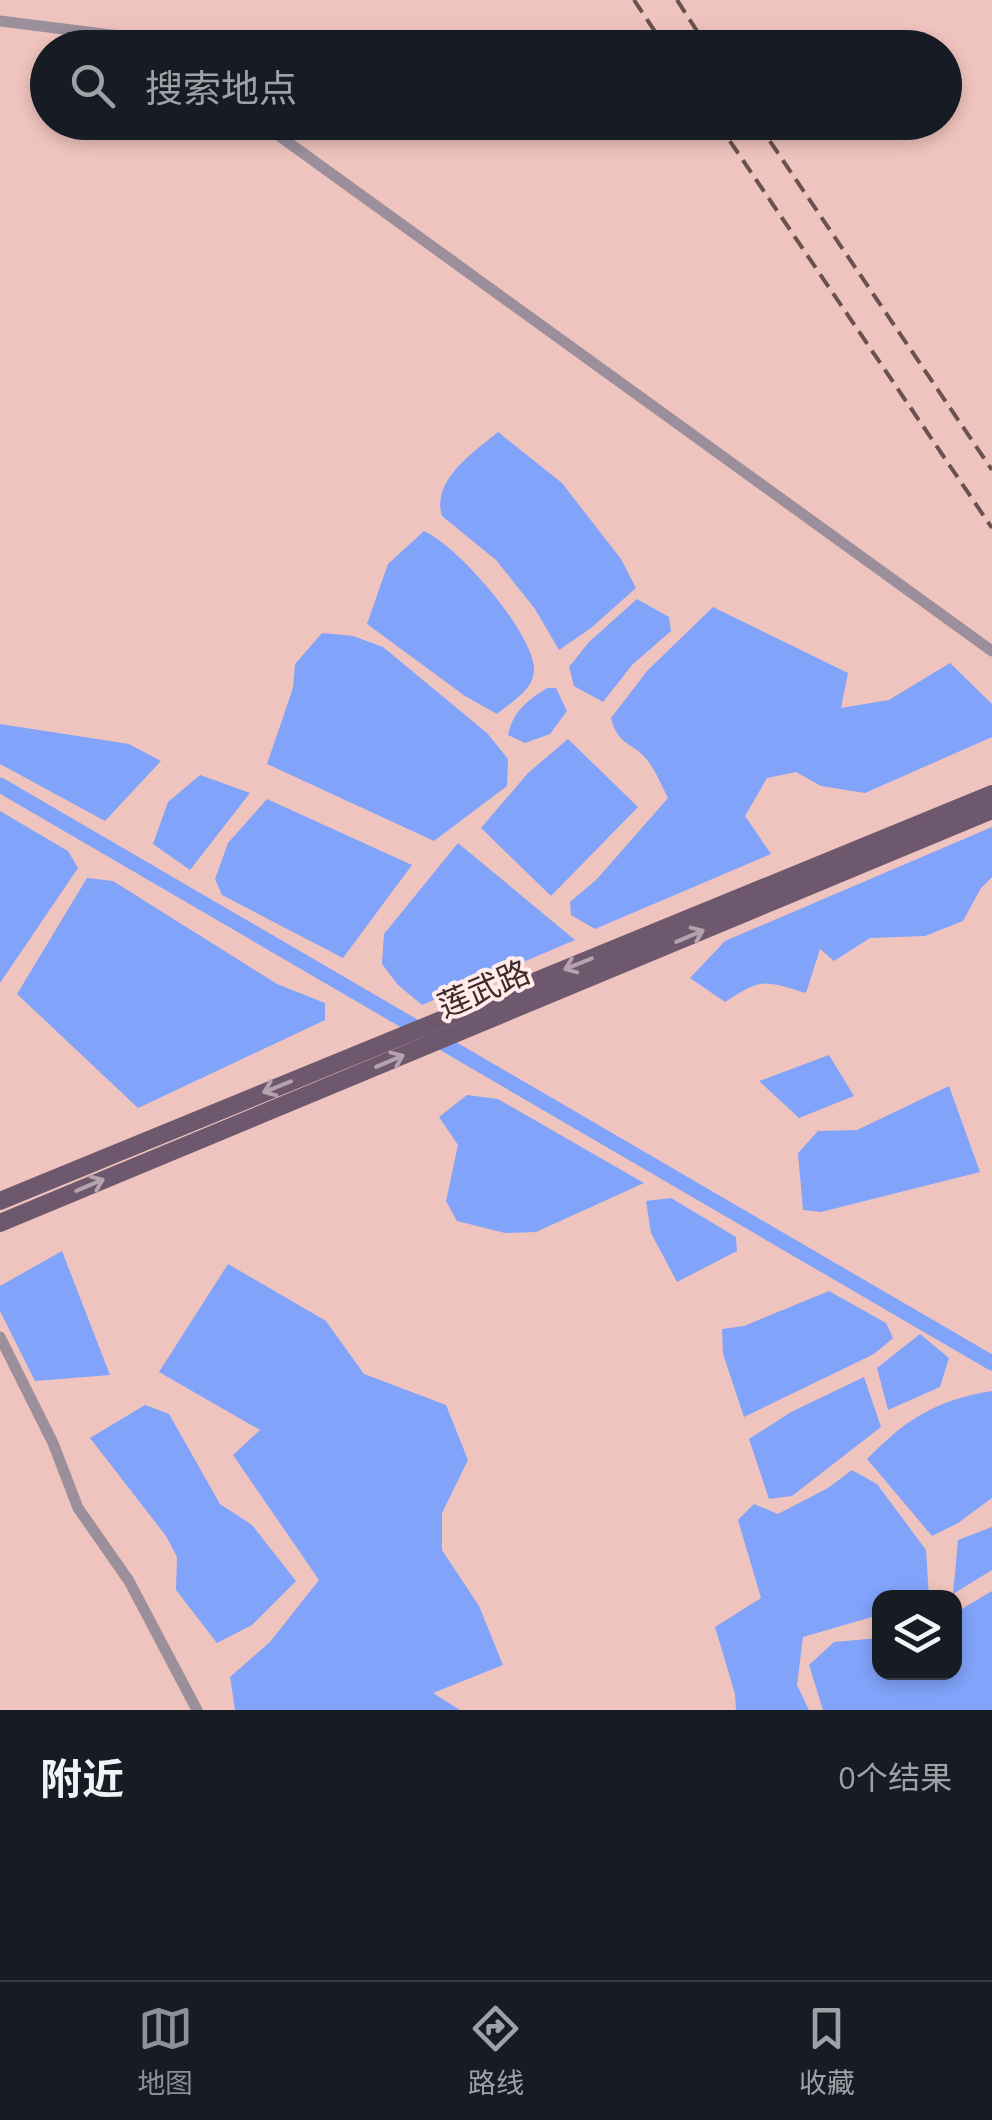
<!DOCTYPE html>
<html lang="zh">
<head>
<meta charset="utf-8">
<style>
	:root { --surface:#171b24; --page:#20242c; --text:#f1f3f6; --muted:#9ea1a6; --line:#363941; --accent:#8c9099 }
	body { margin:0; font-family:Ubuntu,"Noto Sans SC",sans-serif; background:var(--page); color:var(--text) }
	.controls { position:absolute; right:30px; bottom:30px; display:grid; overflow:hidden; border-radius:20px; box-shadow:0 5px 15px #0003 }
	.controls button { width:90px; height:90px; display:grid; place-items:center; padding:0; border:0; border-bottom:2px solid var(--line); background:var(--surface); color:var(--text); font:50px sans-serif }
	.list { margin:0; padding:0; list-style:none }
	h2 { display:flex; justify-content:space-between; align-items:center; height:130px; margin:0; padding:0 40px; font-size:42px }
	h2 small { font-size:32px; font-weight:400; color:var(--muted) }
	.icon { flex:none; width:55px; height:55px; fill:none; stroke:currentColor; stroke-width:2; stroke-linecap:round; stroke-linejoin:round }
	.map { position:relative; flex:none; width:992px; height:1710px; overflow:hidden }
	.search { position:absolute; background:var(--surface); box-shadow:0 5px 15px #0003; left:30px; right:30px; top:30px; height:110px; display:flex; align-items:center; gap:25px; box-sizing:border-box; padding:0 35px; border-radius:55px; color:var(--muted); font-size:38px }
	.sheet { height:270px; background:var(--surface) }
	nav { display:flex; justify-content:space-around; align-items:center; box-sizing:border-box; height:140px; border-top:2px solid var(--line); background:var(--surface); font-size:28px; color:var(--muted) }
	nav a { display:grid; justify-items:center; gap:5px }
	nav .on { color:var(--accent) }
	.map>svg:first-child { display:block }
	.water { fill:#81a3fa }
	.lines { fill:none; stroke-linecap:round; stroke-linejoin:round }
	.canal { stroke:#81a3fa; stroke-width:15 }
	.minor { stroke:#9b8f9b; stroke-width:11 }
	.primary { stroke:#6e586e; stroke-width:18 }
	.rail { stroke:#69524f; stroke-width:4; stroke-dasharray:15 8; stroke-linecap:butt }
	.oneway { stroke:#b6a2ac }
	.labels { text-anchor:middle; stroke-width:8; stroke-linejoin:round; paint-order:stroke }
	.street-label { font-size:32px; fill:#3d2c2a; stroke:#ffecea }
</style>
</head>
<body>
<div class="map">
<svg width="992" height="1710" viewBox="0 0 992 1710">
	<rect width="100%" height="100%" fill="#f0c4be"/>
	<g class="water">
		<path d="M 498,432 L 562,483 L 621,559 L 636,588 L 591,628 L 559,650 L 535,609 L 496,560 L 442,516 C 431,480 474,452 498,432 Z"/>
		<path d="M 424,531 C 458,546 531,630 534,668 C 535,690 511,702 497,714 L 465,696 L 367,624 L 388,564 Z"/>
		<polygon points="637,599 669,617 671,631 632,665 603,702 574,686 569,667 589,642"/>
		<path d="M 713,607 L 848,673 L 841,708 L 889,700 L 950,663 L 992,704 L 992,737 L 865,793 L 821,786 L 796,772 L 767,778 L 745,816 L 771,854 L 595,929 L 571,915 L 570,902 L 597,879 L 668,798 C 662,786 656,772 648,761 C 634,742 618,747 611,718 L 647,671 Z"/>
		<polygon points="322,633 353,636 383,647 487,733 508,759 507,786 434,841 267,764 293,688 295,664"/>
		<path d="M 547,688 L 556,688 L 567,711 L 550,734 L 525,743 L 508,735 C 513,711 527,701 547,688 Z"/>
		<polygon points="0,724 129,744 161,761 105,821 0,764"/>
		<polygon points="568,739 638,807 551,896 481,828 528,773"/>
		<polygon points="200,775 250,793 190,870 153,844 168,802"/>
		<polygon points="267,799 412,865 343,958 222,895 215,879 228,843"/>
		<polygon points="0,811 68,851 78,868 0,983"/>
		<path d="M 992,827 L 992,877 L 981,888 L 963,921 L 925,936 L 870,938 L 834,961 L 820,949 L 806,993 C 763,980 762,978 725,1002 L 690,978 L 725,941 Z"/>
		<polygon points="458,843 575,940 422,1005 398,985 382,964 384,934"/>
		<polygon points="87,878 113,881 277,984 325,1003 325,1020 138,1108 17,994"/>
		<polygon points="829,1055 854,1096 799,1118 759,1081"/>
		<polygon points="949,1086 980,1172 821,1212 803,1210 798,1153 818,1131 857,1130"/>
		<polygon points="467,1095 498,1099 644,1183 536,1232 505,1233 457,1221 446,1201 458,1145 439,1117"/>
		<polygon points="671,1198 736,1237 737,1251 677,1282 651,1233 646,1201"/>
		<polygon points="62,1251 110,1375 35,1381 0,1311 0,1286"/>
		<polygon points="228,1264 326,1321 364,1374 446,1405 468,1460 442,1513 442,1550 479,1606 503,1665 433,1693 460,1710 235,1710 230,1677 270,1642 319,1580 233,1455 260,1430 159,1372"/>
		<polygon points="829,1291 886,1323 893,1338 874,1354 744,1417 723,1354 722,1329 744,1326"/>
		<polygon points="920,1334 949,1358 940,1387 888,1410 877,1368"/>
		<polygon points="864,1377 881,1427 792,1496 769,1499 749,1439 791,1412"/>
		<path d="M 992,1391 L 992,1498 L 958,1523 L 932,1536 L 867,1459 C 906,1419 936,1400 992,1391 Z"/>
		<polygon points="145,1405 169,1414 220,1504 252,1525 296,1581 252,1625 217,1643 176,1590 177,1557 166,1536 90,1438"/>
		<polygon points="852,1470 877,1484 926,1550 929,1597 880,1598 879,1615 803,1637 797,1685 809,1710 736,1710 735,1694 715,1627 761,1598 738,1520 754,1504 778,1514 828,1488"/>
		<polygon points="992,1527 992,1570 953,1594 958,1540"/>
		<polygon points="992,1591 992,1710 823,1710 809,1665 834,1642 879,1638 880,1672 954,1672 955,1613"/>
	</g>
	<g class="lines">
		<polyline class="canal" points="0,785 992,1363"/>
		<g class="minor">
			<polyline points="0,21 143,39 156,48"/>
			<polyline points="260,122 992,651"/>
			<polyline points="0,1337 53,1443 78,1508 129,1581 197,1710"/>
		</g>
		<g class="primary">
			<polyline points="0,1201 992,794"/>
			<polyline points="0,1223 992,810"/>
		</g>
		<g class="rail">
			<polyline points="634,0 666,48"/>
			<polyline points="677,0 708,48"/>
			<polyline points="717,122 992,528"/>
			<polyline points="757,122 992,470"/>
		</g>
	</g>
	<defs><path id="oneway-shaft" d="M-6 0H5M1.5-3L5.5 0L1.5 3" fill="none" stroke-width="1.6" stroke-linecap="round" stroke-linejoin="round" transform="scale(2.5)"/></defs>
	<g class="oneway">
		<use href="#oneway-shaft" transform="translate(690 936) rotate(-23)"/>
		<use href="#oneway-shaft" transform="translate(578 964) rotate(158)"/>
		<use href="#oneway-shaft" transform="translate(390 1061) rotate(-23)"/>
		<use href="#oneway-shaft" transform="translate(277 1087) rotate(158)"/>
		<use href="#oneway-shaft" transform="translate(90 1185) rotate(-23)"/>
	</g>
	<g class="labels">
		<g class="street-label">
			<text transform="translate(484 989) rotate(-23)" y="11">莲武路</text>
		</g>
	</g>
</svg>
<div class="controls">
<button><svg class="icon" aria-label="layers" viewBox="0 0 24 24"><path d="M12 4l9 5-9 5-9-5zM3 14l9 5 9-5"/></svg></button>
</div>
<div class="search"><svg class="icon" aria-label="search" viewBox="0 0 24 24"><circle cx="10" cy="10" r="6"/><path d="M15 15l6 6"/></svg>搜索地点</div>
</div>
<section class="sheet">
<h2>附近<small>0个结果</small></h2>
<ul class="list">
</ul>
</section>
<nav>
<a class="on"><svg class="icon" aria-label="map" viewBox="0 0 24 24"><path d="M3 6l6-2 6 2 6-2v14l-6 2-6-2-6 2zM9 4v14M15 6v14"/></svg>地图</a>
<a><svg class="icon" aria-label="directions" viewBox="0 0 24 24"><path d="M12 3l9 9-9 9-9-9zM9 14v-3h6M13 9l2 2-2 2"/></svg>路线</a>
<a><svg class="icon" aria-label="saved" viewBox="0 0 24 24"><path d="M7 4h10v16l-5-4-5 4z"/></svg>收藏</a>
</nav>
</body>
</html>
